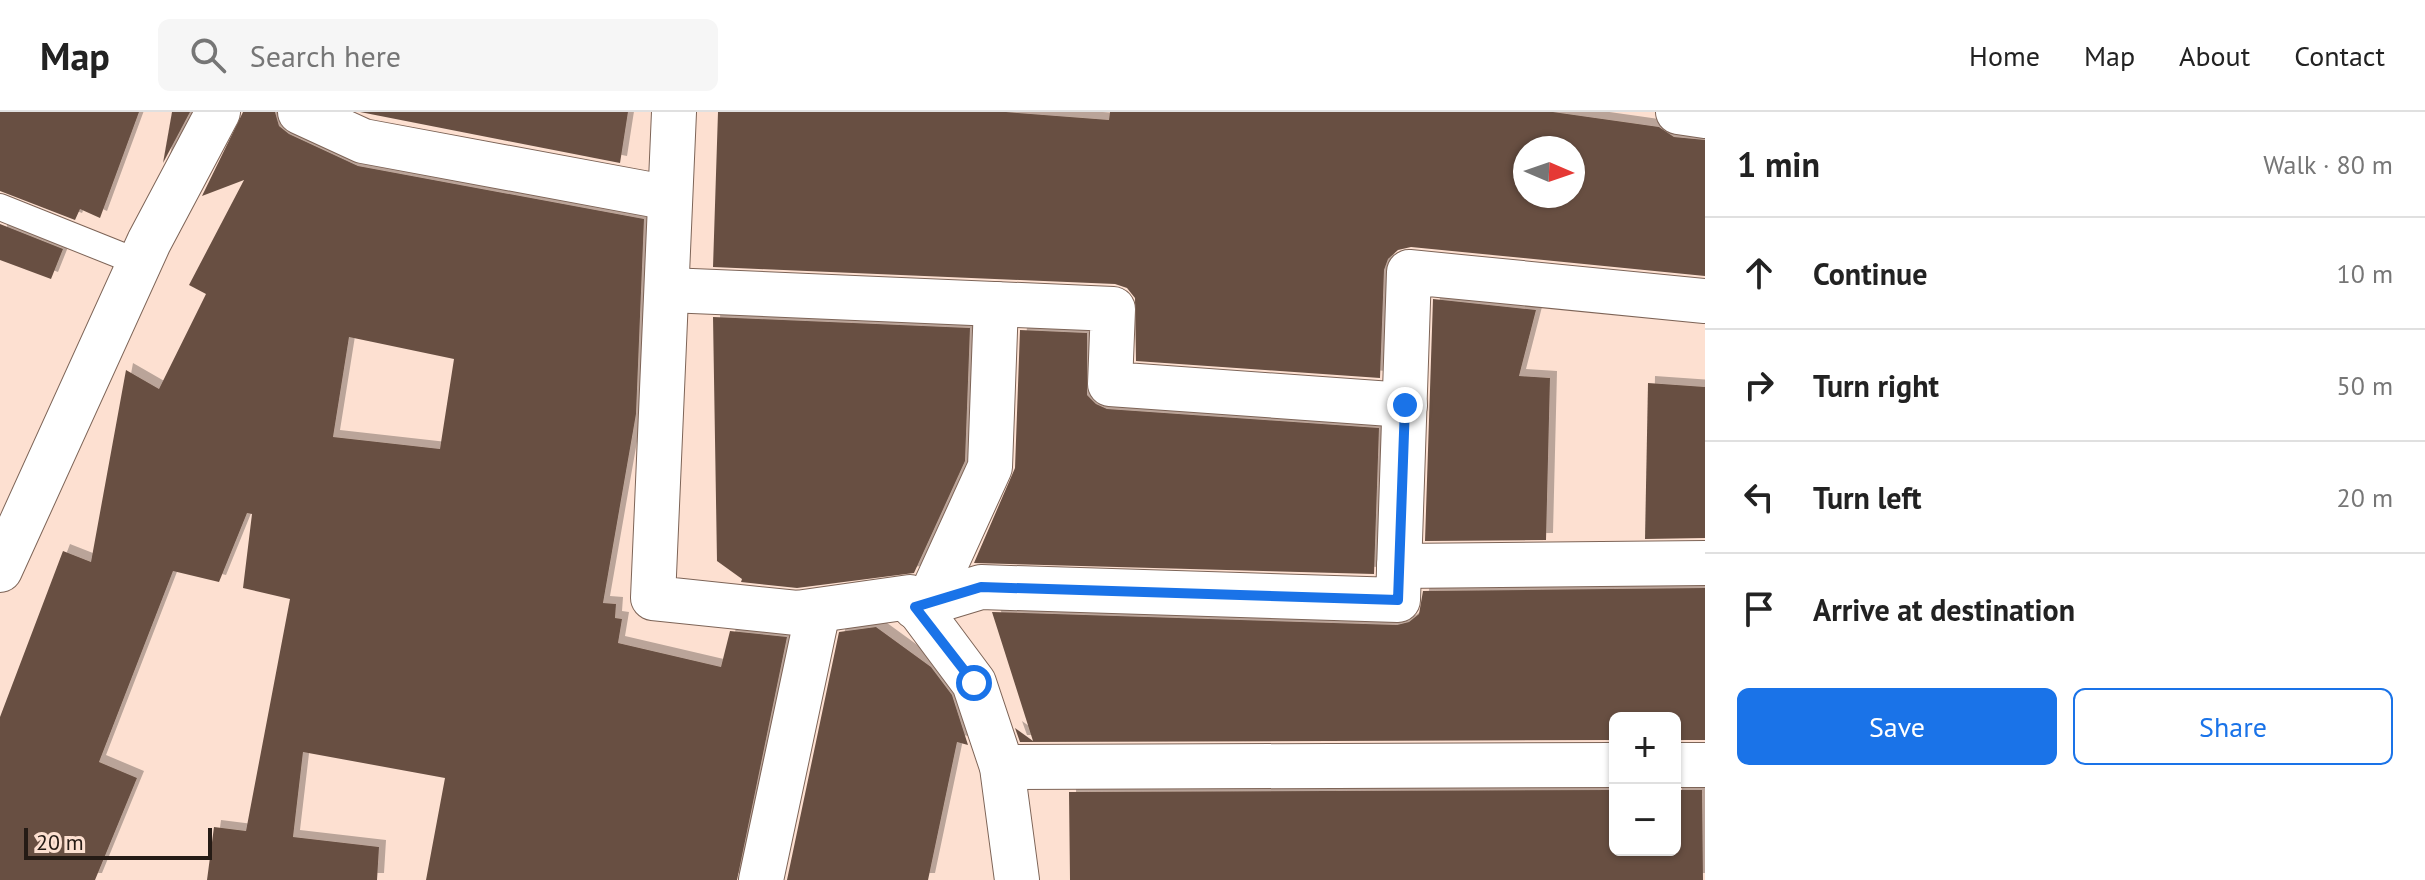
<!DOCTYPE html>
<html lang="en">
<head>
<meta charset="utf-8">
<style>
	:root { --surface:#fff; --page:#f6f6f6; --text:#222; --muted:#767676; --line:#e0e0e0; --accent:#1a73e8 }
	body { margin:0; font-family:"PT Sans",sans-serif; background:var(--page); color:var(--text) }
	.controls { position:absolute; right:24px; bottom:24px; display:grid; overflow:hidden; border-radius:12px; box-shadow:0 2px 6px #0004 }
	.controls button { width:72px; height:72px; display:grid; place-items:center; padding:0; border:0; border-bottom:2px solid var(--line); background:var(--surface); color:var(--text); font:40px sans-serif }
	.compass { position:absolute; left:1513px; top:24px; width:72px; height:72px; border-radius:50%; background:var(--surface); box-shadow:0 2px 6px #0004; rotate:92deg }
	.scale { position:absolute; left:24px; bottom:20px; width:188px; box-sizing:border-box; padding-left:8px; border:4px solid #251b15; border-top:0; font-size:22px; line-height:28px; white-space:nowrap; color:#251b15; -webkit-text-stroke:6px #fde0d1; paint-order:stroke }
	.stop { position:absolute; width:24px; height:24px; margin:-18px; border:6px solid #1a73e8; border-radius:50%; background:#fff }
	.stop.end { background:#1a73e8; border-color:#fff; box-shadow:0 2px 8px #0008 }
	.list { margin:0; padding:0; list-style:none }
	h2 { display:flex; justify-content:space-between; align-items:center; height:104px; margin:0; padding:0 32px; font-size:34px }
	h2 small { font-size:26px; font-weight:400; color:var(--muted) }
	.list li { display:grid; grid-template-columns:52px 1fr auto; gap:24px; align-items:center; box-sizing:border-box; height:112px; padding:0 32px; border-top:2px solid var(--line) }
	.list b { display:block; font-size:30px; white-space:nowrap }
	.list em { font-size:26px; font-style:normal; color:var(--muted) }
	.actions { display:flex; gap:16px; padding:24px 32px }
	.actions a { flex:1; padding:18px 0; border:2px solid var(--accent); border-radius:12px; text-align:center; font-size:28px; color:var(--accent) }
	.actions .main { background:var(--accent); color:#fff }
	.icon { flex:none; width:44px; height:44px; fill:none; stroke:currentColor; stroke-width:2; stroke-linecap:round; stroke-linejoin:round }
	.map { position:relative; flex:none; width:1705px; height:768px; overflow:hidden }
	header { display:flex; align-items:center; gap:48px; box-sizing:border-box; height:112px; padding:0 40px; background:var(--surface); border-bottom:2px solid var(--line) }
	header strong { font-size:38px }
	nav { display:flex; gap:44px; margin-inline-start:auto; font-size:28px }
	.search { width:560px; height:72px; background:var(--page); display:flex; align-items:center; gap:20px; box-sizing:border-box; padding:0 28px; border-radius:12px; color:var(--muted); font-size:30px }
	main { display:flex }
	aside { flex:1; background:var(--surface) }
	.map>svg:first-child { display:block }
	.building { fill:#685043; fill-rule:evenodd; filter:url(#shadow) }
	.lines { fill:none; stroke-linecap:round; stroke-linejoin:round }
	.lane-casing { stroke:#7d6457; stroke-width:28 }
	.street-casing { stroke:#7d6457; stroke-width:46 }
	.lane { stroke:#fff; stroke-width:26 }
	.street { stroke:#fff; stroke-width:44 }
	.route { stroke:#1a73e8; stroke-width:10 }
</style>
</head>
<body>
<header>
<strong>Map</strong>
<div class="search"><svg class="icon" aria-label="search" viewBox="0 0 24 24"><circle cx="10" cy="10" r="6"/><path d="M15 15l6 6"/></svg>Search here</div>
<nav><a>Home</a><a>Map</a><a>About</a><a>Contact</a></nav>
</header>
<main>
<div class="map">
<svg width="1705" height="768" viewBox="0 0 1705 768">
	<defs>
		<filter id="shadow"><feDropShadow dx="7" dy="-7" stdDeviation="0" flood-color="#0004"/></filter>
	</defs>
	<rect width="100%" height="100%" fill="#fde0d1"/>
	<g class="building">
		<polygon points="0,0 139,0 100,106 80,97 75,108 0,79"/>
		<polygon points="172,0 190,0 163,51"/>
		<path d="M 243,0 L 275,0 L 279,14 L 289,22 L 358,54 L 644,107 L 636,302 L 603,491 L 616,492 L 615,506 L 622,507 L 618,531 L 721,555 L 730,519 L 787,525 L 737,768 L 426,768 L 445,666 L 303,640 L 293,725 L 379,735 L 377,768 L 207,768 L 214,715 L 246,719 L 290,487 L 243,476 L 252,402 L 247,401 L 219,470 L 173,459 L 99,650 L 137,666 L 95,768 L 0,768 L 0,605 L 63,439 L 91,450 L 126,258 L 159,277 L 206,182 L 189,173 L 244,68 L 202,84 ZM 349,225 L 454,247 L 440,337 L 333,325 Z"/>
		<polygon points="360,0 628,0 620,51"/>
		<path d="M 718,0 L 1006,0 L 1109,8 L 1110,0 L 1553,0 L 1659,15 L 1674,25 L 1705,28 L 1705,164 L 1411,135 L 1398,138 L 1388,147 L 1384,158 L 1380,266 L 1136,249 L 1135,186 L 1127,176 L 1115,172 L 713,155 ZM 1525,36 L 1573,36 L 1573,84 L 1525,84 Z"/>
		<polygon points="0,112 63,137 51,167 0,148"/>
		<polygon points="1433,187 1536,198 1519,264 1550,266 1546,428 1425,429"/>
		<polygon points="713,205 970,216 965,349 914,461 797,476 741,470 742,467 717,449"/>
		<polygon points="1020,218 1087,221 1087,283 1096,292 1107,297 1379,316 1374,462 974,451 1015,356"/>
		<polygon points="1648,271 1705,275 1705,426 1645,427"/>
		<polygon points="1705,476 1705,628 1675,628 1675,606 1615,606 1615,628 1020,630 1015,616 1033,629 992,500 1397,513 1409,510 1419,502 1423,479"/>
		<polygon points="876,515 931,555 952,583 968,633 957,630 928,768 787,768 839,520"/>
		<polygon points="1615,678 1615,738 1675,738 1675,678 1702,678 1703,768 1070,768 1069,680"/>
	</g>
	<g class="lines">
		<g class="lane-casing">
			<polyline id="lane" points="0,95 140,151"/>
		</g>
		<g class="street-casing">
			<g id="street">
				<polyline points="300,0 363,29 670,86"/>
				<polyline points="674,0 653,486 797,501 910,485 974,571 1002,655 1017,768"/>
				<polyline points="1678,0 1705,4"/>
				<polyline points="668,178 1113,197 1110,272 1405,293"/>
				<polyline points="1399,454 1705,451"/>
				<polyline points="0,458 149,130 218,0"/>
				<polyline points="928,491 990,355 996,192"/>
				<polyline points="915,495 981,475 1398,488 1409,160 1705,189"/>
				<polyline points="1675,653 1705,653"/>
				<polyline points="1002,655 1615,653"/>
				<polyline points="761,768 818,499"/>
			</g>
		</g>
		<use href="#lane" class="lane"/>
		<use href="#street" class="street"/>
	</g>
	<g class="lines">
		<polyline class="route" points="974,571 915,495 981,475 1398,488 1405,293"/>
	</g>
</svg>
<div class="controls">
<button>+</button>
<button>−</button>
</div>
<svg class="compass" viewBox="-18 -18 36 36"><path d="M0-13l5 13h-10z" fill="#e53935"/><path d="M0 13l5-13h-10z" fill="#767676"/></svg>
<div class="scale">20 m</div>
<div class="stop" style="left:974px;top:571px"></div>
<div class="stop end" style="left:1405px;top:293px"></div>
</div>
<aside>
<h2>1 min<small>Walk · 80 m</small></h2>
<ul class="list">
<li><svg class="icon" aria-label="ahead" viewBox="0 0 24 24"><path d="M12 20V5M6 11l6-6 6 6"/></svg><div><b>Continue</b></div><em>10 m</em></li>
<li><svg class="icon" aria-label="right" viewBox="0 0 24 24"><path d="M7 20v-9h11M14 6l5 5-5 5"/></svg><div><b>Turn right</b></div><em>50 m</em></li>
<li><svg class="icon" aria-label="left" viewBox="0 0 24 24"><path d="M17 20v-9H6M10 6l-5 5 5 5"/></svg><div><b>Turn left</b></div><em>20 m</em></li>
<li><svg class="icon" aria-label="arrive" viewBox="0 0 24 24"><path d="M6 21V4h12l-3 4 3 4H6"/></svg><div><b>Arrive at destination</b></div></li>
</ul>
<div class="actions"><a class="main">Save</a><a>Share</a></div>
</aside>
</main>
</body>
</html>
